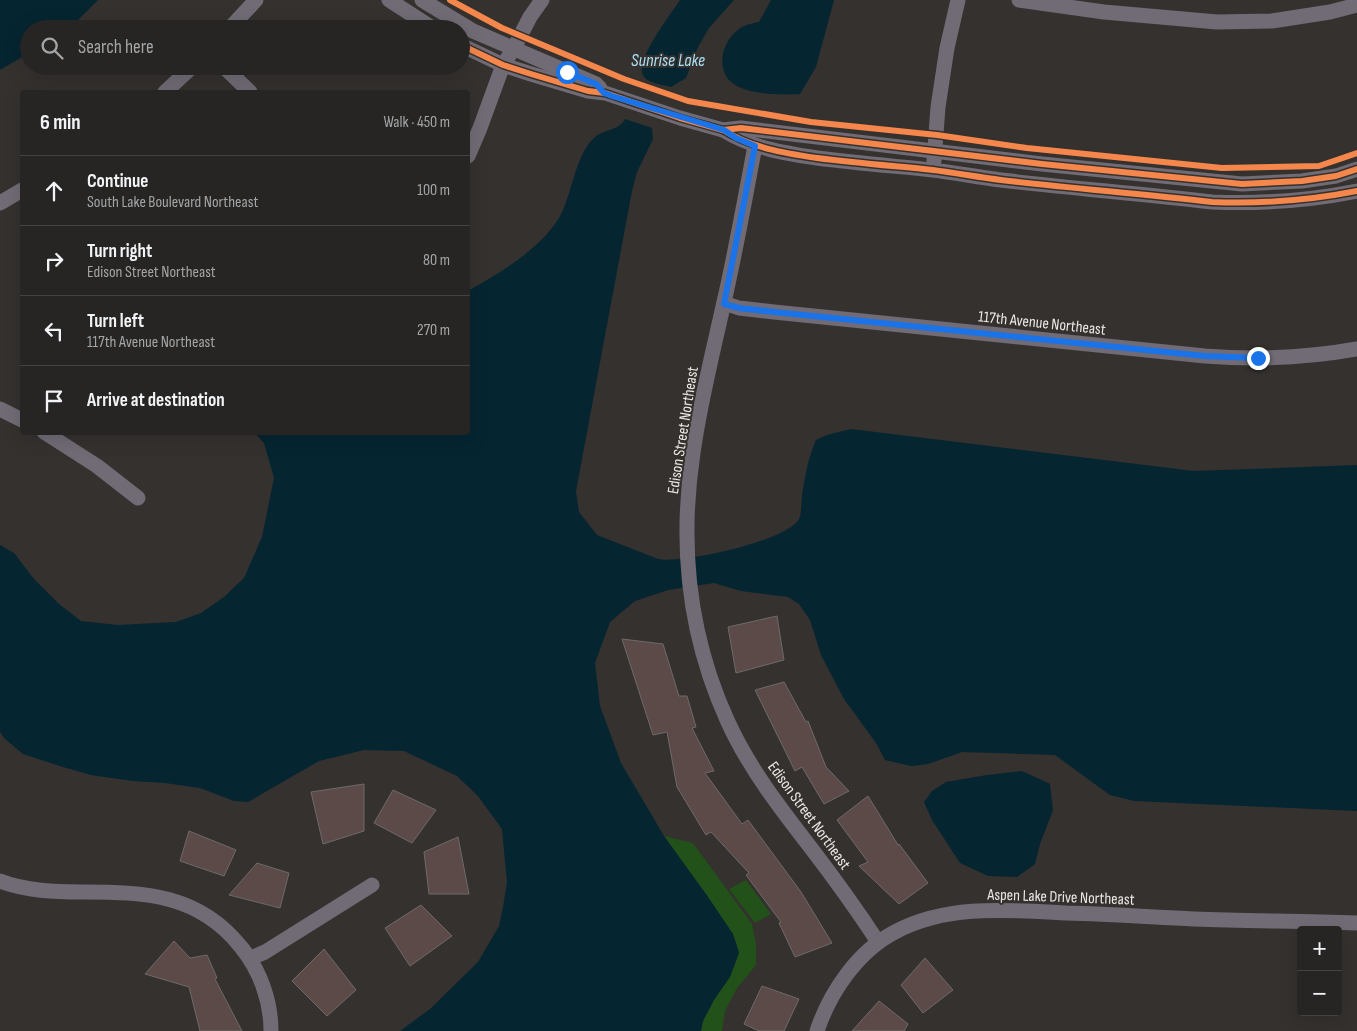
<!DOCTYPE html>
<html lang="en">
<head>
<meta charset="utf-8">
<style>
	:root { --surface:#272523; --page:#2f2d2b; --text:#f1f3f6; --muted:#a4a5a6; --line:#434241 }
	body { margin:0; font-family:"Sofia Sans Condensed",sans-serif; background:var(--page); color:var(--text) }
	.controls { position:absolute; right:15px; bottom:15px; display:grid; overflow:hidden; border-radius:5px; box-shadow:0 5px 20px #0002 }
	.controls button { width:45px; height:45px; display:grid; place-items:center; padding:0; border:0; border-bottom:1px solid var(--line); background:var(--surface); color:var(--text); font:25px sans-serif }
	.stop { position:absolute; width:15px; height:15px; margin:-11px; border:4px solid #1a73e8; border-radius:50%; background:#fff }
	.stop.end { background:#1a73e8; border-color:#fff; box-shadow:0 1px 5px #0008 }
	.list { margin:0; padding:0; list-style:none }
	h2 { display:flex; justify-content:space-between; align-items:center; height:65px; margin:0; padding:0 20px; font-size:21px }
	h2 small { font-size:16px; font-weight:400; color:var(--muted) }
	.list li { display:grid; grid-template-columns:32px 1fr auto; gap:15px; align-items:center; box-sizing:border-box; height:70px; padding:0 20px; border-top:1px solid var(--line) }
	.list b { display:block; font-size:19px; white-space:nowrap }
	.list p { margin:0; font-size:16px; white-space:nowrap; color:var(--muted) }
	.list em { font-size:16px; font-style:normal; color:var(--muted) }
	.icon { flex:none; width:28px; height:28px; fill:none; stroke:currentColor; stroke-width:2; stroke-linecap:round; stroke-linejoin:round }
	.map { position:relative; flex:none; width:1357px; height:1031px; overflow:hidden }
	.search { position:absolute; background:var(--surface); box-shadow:0 5px 20px #0002; left:20px; top:20px; width:450px; height:55px; display:flex; align-items:center; gap:12px; box-sizing:border-box; padding:0 18px; border-radius:28px; color:var(--muted); font-size:19px }
	.panel { position:absolute; background:var(--surface); box-shadow:0 5px 20px #0002; left:20px; top:90px; width:450px; height:345px; border-radius:5px }
	.map>svg:first-child { display:block }
	.green { fill:#225119 }
	.water { fill:#052531 }
	.building { fill:#5c4a49; stroke:#6d6a69 }
	.lines { fill:none; stroke-linecap:round; stroke-linejoin:round }
	.minor { stroke:#706b74; stroke-width:15 }
	.cycleway-casing { stroke:#35312e; stroke-width:9 }
	.cycleway { stroke:#f5874c; stroke-width:6 }
	.route { stroke:#1a73e8; stroke-width:6 }
	.labels { text-anchor:middle; stroke-width:4; stroke-linejoin:round; paint-order:stroke }
	.street-label { font-size:16px; fill:#ebe9e7; stroke:#35312e }
	.water-label { font-size:18px; font-style:italic; fill:#abdef4; stroke:#35312e }
</style>
</head>
<body>
<div class="map">
<svg width="1357" height="1031" viewBox="0 0 1357 1031">
	<rect width="100%" height="100%" fill="#34312f"/>
	<g class="green">
		<polygon points="664,836 693,843 752,924 756,944 756,965 737,988 725,1011 722,1031 701,1031 703,1021 714,1000 733,934"/>
		<polygon points="746,880 771,914 755,923 729,889"/>
	</g>
	<g class="water">
		<polygon points="0,0 98,0 69,29 29,29 29,53 0,70"/>
		<path d="M 680,0 L 734,0 L 709,28 L 698,47 L 686,78 L 671,87 C 664,85 646,83 643,75 C 635,60 671,14 680,0 Z"/>
		<path d="M 771,0 L 834,0 L 816,67 L 800,94 C 782,95 746,95 731,82 C 714,66 724,36 744,26 C 748,24 754,23 759,22 Z"/>
		<path d="M 625,119 L 652,128 L 653,139 L 637,172 L 632,191 L 576,491 L 579,512 L 597,535 L 658,559 C 682,564 788,541 799,519 C 802,513 801,502 802,496 C 805,476 808,458 816,440 L 827,435 L 851,429 L 1194,471 L 1357,465 L 1357,811 L 1134,801 L 1110,795 L 1055,755 L 962,752 L 928,764 L 911,766 L 885,760 L 876,743 L 844,699 L 821,655 L 810,620 L 799,604 L 788,597 L 741,591 L 714,583 L 668,590 L 635,601 L 610,622 L 595,663 L 600,706 L 621,763 L 664,836 L 706,894 L 733,934 L 737,946 L 739,953 L 730,977 L 714,1000 L 703,1021 L 701,1031 L 400,1031 L 430,1009 L 478,962 L 499,926 L 503,907 L 507,883 L 502,829 L 478,796 L 457,776 L 404,751 L 364,750 L 319,761 L 248,802 L 234,801 L 200,788 L 165,783 L 133,781 L 91,775 L 63,767 L 23,754 L 5,739 L 0,732 L 0,545 L 14,553 L 34,579 L 59,604 L 81,621 L 117,625 L 176,622 L 201,613 L 224,597 L 244,578 L 262,537 L 274,478 L 264,443 L 255,433 L 468,432 L 468,291 C 501,272 538,251 559,218 C 572,196 575,155 594,138 C 603,129 619,131 625,119 Z"/>
		<polygon points="1022,771 1050,784 1053,810 1040,844 1035,864 1017,877 988,876 960,863 932,820 924,802 932,791 946,782 987,775"/>
	</g>
	<g class="building">
		<polygon points="777,616 784,660 736,673 728,627"/>
		<polygon points="622,639 663,644 679,696 687,696 696,727 692,728 714,771 705,773 742,824 748,820 801,892 832,943 795,957 779,923 781,922 746,875 749,873 711,832 706,835 677,787 667,732 653,735"/>
		<polygon points="784,682 806,722 808,721 826,767 849,791 824,804 802,767 795,771 755,690"/>
		<polygon points="364,784 364,831 323,844 311,792"/>
		<polygon points="393,790 436,810 412,843 374,823"/>
		<polygon points="868,796 898,845 899,844 928,883 899,904 859,866 868,862 837,820"/>
		<polygon points="189,831 236,850 224,876 180,861"/>
		<polygon points="458,837 469,894 429,894 424,852"/>
		<polygon points="257,863 289,873 280,908 229,895"/>
		<polygon points="421,905 452,936 410,966 385,928"/>
		<polygon points="174,941 190,958 207,955 217,978 215,979 242,1031 200,1031 189,987 145,974"/>
		<polygon points="324,949 356,990 327,1016 292,981"/>
		<polygon points="925,958 953,990 923,1013 901,985"/>
		<polygon points="762,986 799,999 784,1031 759,1031 744,1024"/>
		<polygon points="879,1001 908,1024 904,1031 852,1031"/>
	</g>
	<g class="lines">
		<g class="minor">
			<polyline points="389,0 434,29"/>
			<polyline points="422,0 473,31 596,84 600,88"/>
			<polyline points="1019,0 1104,12 1217,22 1272,21 1330,12 1357,5"/>
			<polyline points="229,29 256,0"/>
			<polyline points="461,45 503,65 531,74 588,91 605,93 680,118 723,130 741,128 1042,164 1242,184 1302,181 1336,176 1357,169"/>
			<polyline points="223,66 250,92"/>
			<polyline points="165,92 193,66"/>
			<path d="M 723,130 C 752,148 783,153 817,158 C 856,163 894,166 933,170 C 956,173 978,177 1001,180 C 1071,188 1142,194 1212,202 C 1263,204 1307,201 1357,191"/>
			<path d="M 755,146 C 745,198 736,250 724,302 C 713,352 700,402 693,453 C 679,546 689,637 728,722 C 749,768 780,808 811,848 C 834,878 857,910 878,942"/>
			<polyline points="468,156 480,128 503,65 514,48 530,17 542,0"/>
			<polyline points="934,161 938,107 947,48 958,0"/>
			<polyline points="0,203 22,190"/>
			<path d="M 724,303 L 739,308 L 774,312 L 1205,356 C 1256,360 1307,358 1357,349"/>
			<polyline points="0,409 22,420"/>
			<polyline points="44,432 97,466 138,498"/>
			<path d="M 0,881 C 26,891 55,892 83,892 C 145,892 199,894 241,947 C 260,970 271,1001 271,1031"/>
			<polyline points="251,958 265,952 372,885"/>
			<path d="M 817,1031 C 830,992 858,951 895,932 C 947,904 1009,910 1066,913 C 1109,914 1151,917 1194,919 C 1249,921 1303,921 1357,923"/>
		</g>
		<g class="cycleway-casing">
			<g id="cycleway">
				<polyline points="450,0 502,28 624,79 688,101 811,122 937,135 1027,148 1222,168 1319,166 1357,153"/>
				<polyline points="461,45 503,65 531,74 588,91 605,93 680,118 723,130 741,128 1042,164 1242,184 1302,181 1336,176 1357,169"/>
				<path d="M 723,130 C 752,148 783,153 817,158 C 856,163 894,166 933,170 C 956,173 978,177 1001,180 C 1071,188 1142,194 1212,202 C 1263,204 1307,201 1357,191"/>
			</g>
		</g>
		<use href="#cycleway" class="cycleway"/>
	</g>
	<g class="lines">
		<polyline class="route" points="567,72 596,84 604,93 612,96 724,130 736,138 755,146 724,304 739,308 774,312 1205,356 1258,358"/>
	</g>
	<g class="labels">
		<g class="street-label">
			<text transform="translate(1042 322) rotate(6)" y="6">117th Avenue Northeast</text>
			<text transform="translate(682 430) rotate(-81)" y="6">Edison Street Northeast</text>
			<text transform="translate(810 815) rotate(54)" y="6">Edison Street Northeast</text>
			<text transform="translate(1061 896) rotate(2)" y="6">Aspen Lake Drive Northeast</text>
		</g>
		<g class="water-label">
			<text x="668" y="66">Sunrise Lake</text>
		</g>
	</g>
</svg>
<div class="controls">
<button>+</button>
<button>−</button>
</div>
<div class="stop" style="left:567px;top:72px"></div>
<div class="stop end" style="left:1258px;top:358px"></div>
<div class="search"><svg class="icon" aria-label="search" viewBox="0 0 24 24"><circle cx="10" cy="10" r="6"/><path d="M15 15l6 6"/></svg>Search here</div>
<section class="panel">
<h2>6 min<small>Walk · 450 m</small></h2>
<ul class="list">
<li><svg class="icon" aria-label="ahead" viewBox="0 0 24 24"><path d="M12 20V5M6 11l6-6 6 6"/></svg><div><b>Continue</b><p>South Lake Boulevard Northeast</p></div><em>100 m</em></li>
<li><svg class="icon" aria-label="right" viewBox="0 0 24 24"><path d="M7 20v-9h11M14 6l5 5-5 5"/></svg><div><b>Turn right</b><p>Edison Street Northeast</p></div><em>80 m</em></li>
<li><svg class="icon" aria-label="left" viewBox="0 0 24 24"><path d="M17 20v-9H6M10 6l-5 5 5 5"/></svg><div><b>Turn left</b><p>117th Avenue Northeast</p></div><em>270 m</em></li>
<li><svg class="icon" aria-label="arrive" viewBox="0 0 24 24"><path d="M6 21V4h12l-3 4 3 4H6"/></svg><div><b>Arrive at destination</b></div></li>
</ul>
</section>
</div>
</body>
</html>
